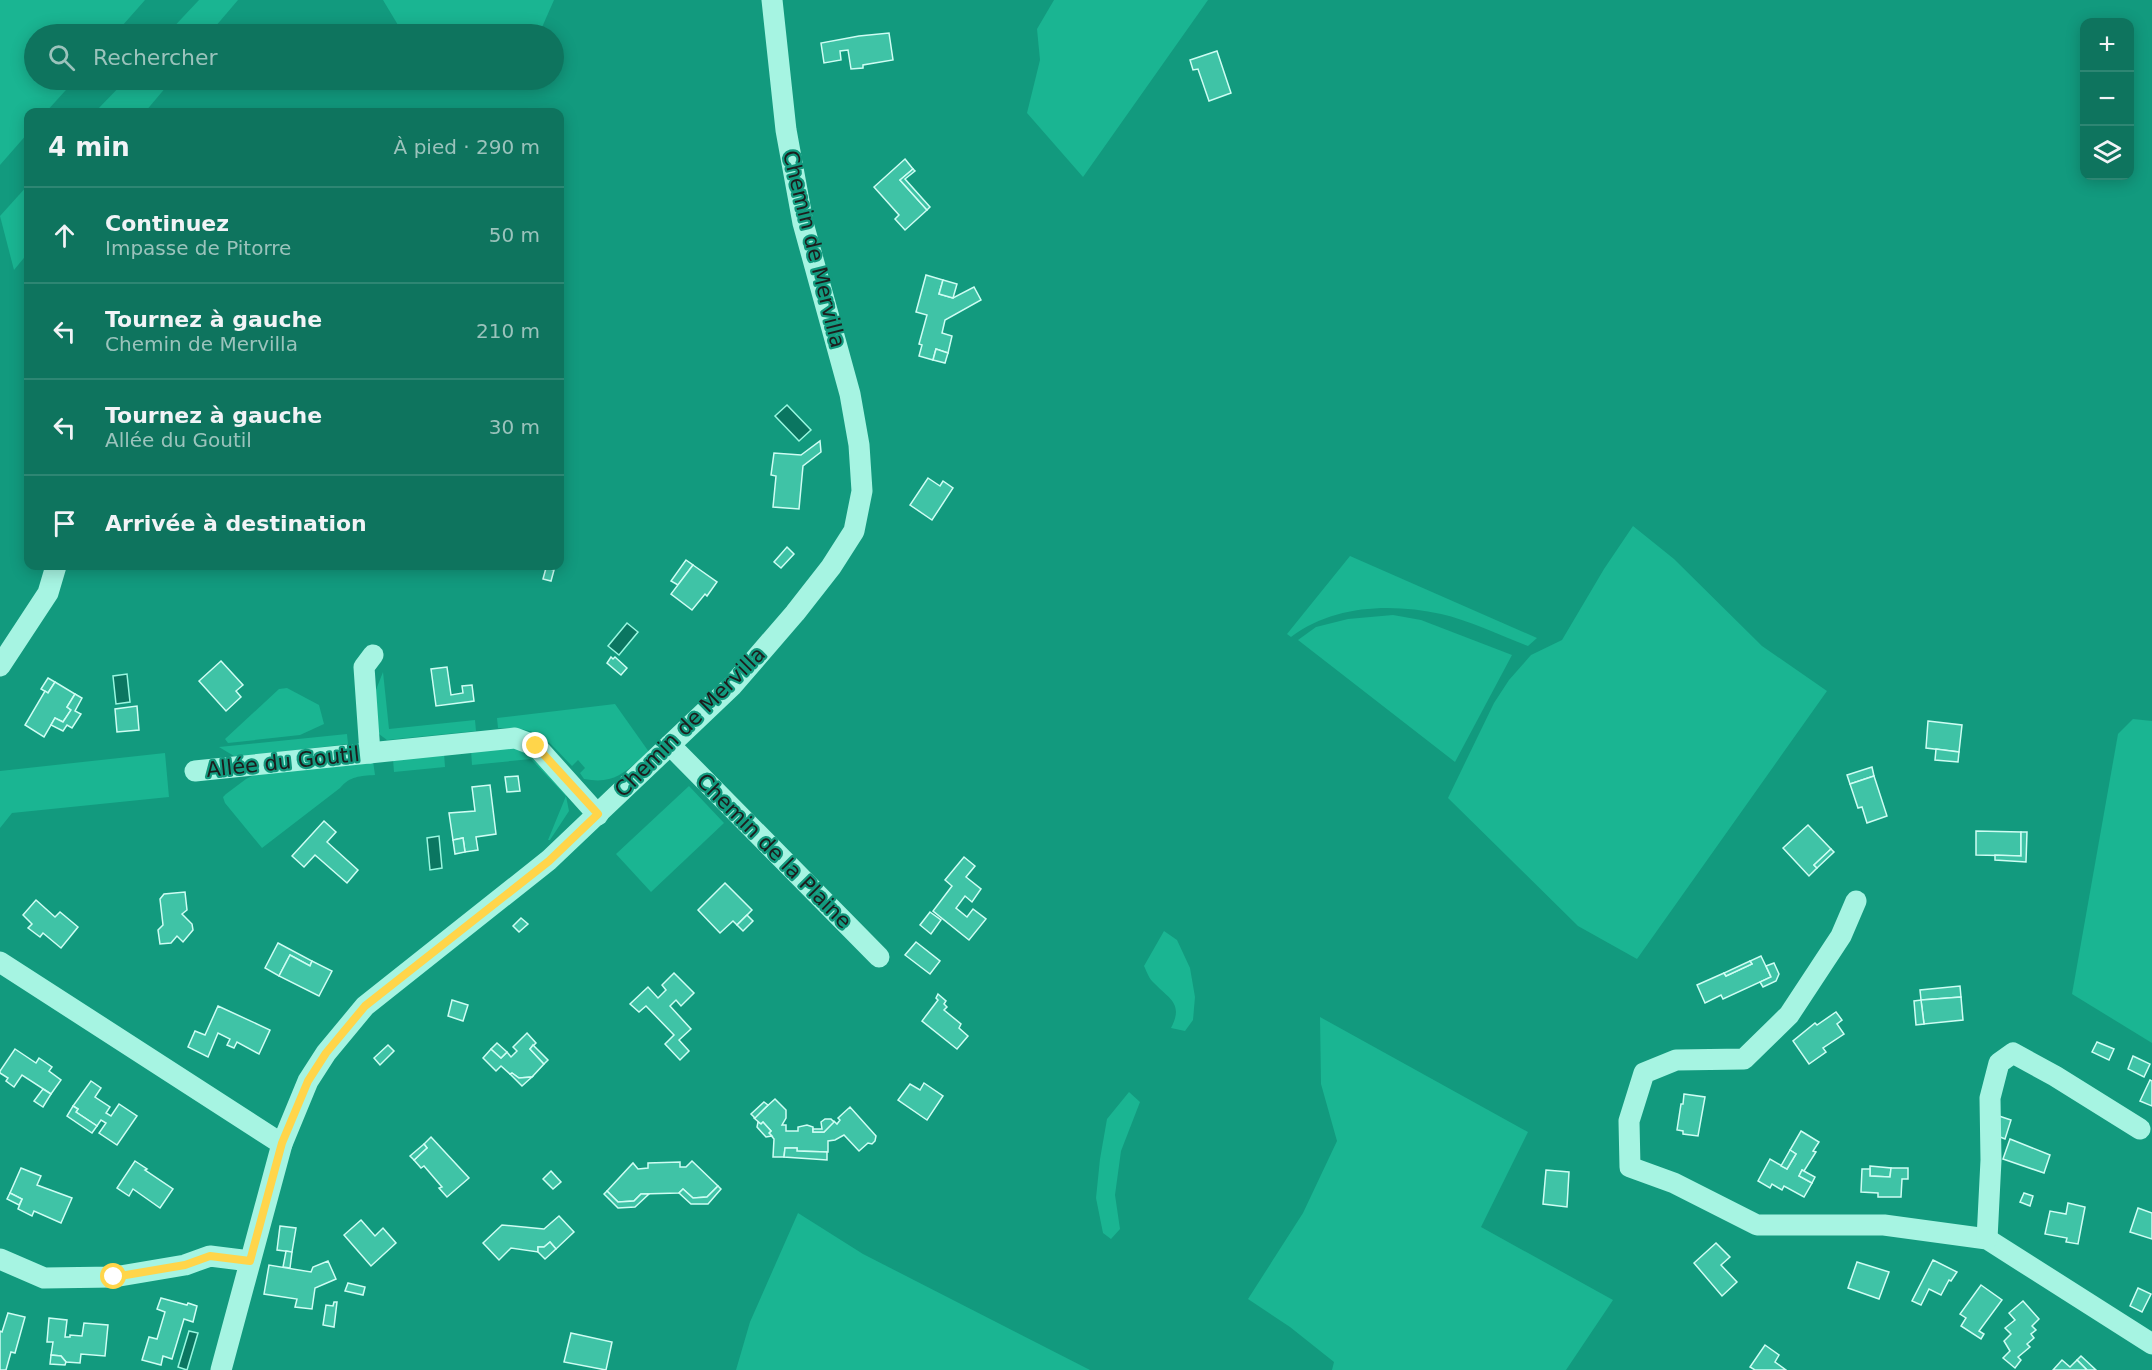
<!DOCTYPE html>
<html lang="fr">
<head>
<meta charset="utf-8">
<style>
	:root { --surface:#0e745e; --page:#177964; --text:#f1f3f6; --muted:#9bc3bc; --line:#2e8673 }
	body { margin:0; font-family:"DejaVu Sans",sans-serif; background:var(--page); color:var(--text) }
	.controls { position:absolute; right:18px; top:18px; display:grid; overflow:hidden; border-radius:12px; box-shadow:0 3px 15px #0003 }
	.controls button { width:54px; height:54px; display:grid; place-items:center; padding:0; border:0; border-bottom:2px solid var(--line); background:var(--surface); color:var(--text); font:30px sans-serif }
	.stop { position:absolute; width:18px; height:18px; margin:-14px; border:4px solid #ffd54a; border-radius:50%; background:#fff }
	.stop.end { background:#ffd54a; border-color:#fff; box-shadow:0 2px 6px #0008 }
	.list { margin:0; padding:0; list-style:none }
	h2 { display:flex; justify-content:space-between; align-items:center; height:78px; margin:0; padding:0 24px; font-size:26px }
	h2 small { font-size:20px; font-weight:400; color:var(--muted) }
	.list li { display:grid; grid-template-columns:39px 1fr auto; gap:18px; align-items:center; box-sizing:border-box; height:96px; padding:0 24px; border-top:2px solid var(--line) }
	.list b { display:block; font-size:22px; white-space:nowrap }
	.list p { margin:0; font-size:20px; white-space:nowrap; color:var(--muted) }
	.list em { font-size:20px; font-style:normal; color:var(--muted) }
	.icon { flex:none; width:33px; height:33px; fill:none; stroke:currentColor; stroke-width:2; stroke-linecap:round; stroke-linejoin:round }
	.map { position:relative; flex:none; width:2152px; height:1370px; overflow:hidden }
	.search { position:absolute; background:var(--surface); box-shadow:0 3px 15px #0003; left:24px; top:24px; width:540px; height:66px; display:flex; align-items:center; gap:15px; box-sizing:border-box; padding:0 21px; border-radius:33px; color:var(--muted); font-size:22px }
	.panel { position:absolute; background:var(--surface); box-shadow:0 3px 15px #0003; left:24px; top:108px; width:540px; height:462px; border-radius:12px }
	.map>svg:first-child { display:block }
	.green { fill:#1ab592 }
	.water { fill:#0b7661; stroke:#98f7e0; stroke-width:1.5 }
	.building { fill:#3fc3a6; stroke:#cefdf3; stroke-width:1.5 }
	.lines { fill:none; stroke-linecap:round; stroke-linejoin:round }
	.minor { stroke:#a6f4e2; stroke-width:21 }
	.route { stroke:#ffd54a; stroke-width:8 }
	.labels { text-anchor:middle; stroke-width:4.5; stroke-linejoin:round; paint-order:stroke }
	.street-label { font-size:21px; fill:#1d1d1d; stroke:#129a7e }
</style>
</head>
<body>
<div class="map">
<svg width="2152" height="1370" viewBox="0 0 2152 1370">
	<rect width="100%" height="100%" fill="#129a7e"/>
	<g class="green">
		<polygon points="0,0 145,0 115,34 34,34 34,80 75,80 46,112 28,112 28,133 0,165"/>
		<polygon points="199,0 238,0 209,34 167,34"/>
		<polygon points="383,0 554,0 539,34 409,34 401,30"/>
		<polygon points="1054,0 1208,0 1083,177 1027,113 1040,60 1037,29"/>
		<polygon points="126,80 172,80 145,112 95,112"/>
		<polygon points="28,185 28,253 14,270 0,216"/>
		<polygon points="1633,526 1674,559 1762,646 1827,691 1637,959 1578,926 1448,798 1494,703 1509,680 1531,655 1562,640 1604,569"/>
		<path d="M 1350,556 L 1537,638 L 1528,646 C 1502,636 1468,620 1441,614 C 1391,603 1333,605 1291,637 L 1287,634 Z"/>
		<polygon points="1393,615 1421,620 1512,655 1455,762 1298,640 1316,627 1348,619"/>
		<polygon points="383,672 389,729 475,720 476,731 387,740 375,731 372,700"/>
		<polygon points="287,688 319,705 324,724 300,735 228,743 225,739 279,689"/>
		<path d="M 615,704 L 649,752 C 625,771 616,785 584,779 L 580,773 L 585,768 L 578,760 L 572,766 C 544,737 540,727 498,728 L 497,718 Z"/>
		<polygon points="2133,719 2152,721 2152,1043 2072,994 2118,734"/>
		<polygon points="347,734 348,744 245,756 234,756 219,747"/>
		<polygon points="523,747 571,792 566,796 569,811 550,840 548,840 566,796 531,759 472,765 471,750"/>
		<polygon points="165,753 169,797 12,813 0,828 0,771"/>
		<polygon points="444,753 445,767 394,772 393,759"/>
		<path d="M 373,761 L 375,775 C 360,776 350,776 340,788 L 262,848 L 225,803 L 223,797 L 226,794 L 246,779 L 258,773 Z"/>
		<polygon points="689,786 724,823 651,892 616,854"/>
		<path d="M 1164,931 L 1177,940 L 1190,968 L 1195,997 L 1193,1020 L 1185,1031 L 1171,1028 C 1184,1003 1169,999 1154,983 C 1149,979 1147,972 1144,966 Z"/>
		<polygon points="1320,1017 1528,1132 1481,1227 1613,1300 1566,1370 1332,1370 1334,1362 1290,1327 1248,1299 1303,1213 1337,1141 1321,1084"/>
		<polygon points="1129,1092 1140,1102 1121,1151 1115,1195 1120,1229 1111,1239 1103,1233 1096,1198 1100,1159 1107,1119"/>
		<polygon points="798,1213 863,1254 1090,1370 736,1370 750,1322"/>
	</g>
	<g class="water">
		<polygon points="787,405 811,430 799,441 775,416"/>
		<polygon points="627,623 638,632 619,655 608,646"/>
		<polygon points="127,674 130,702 116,704 113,676"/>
		<polygon points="439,836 442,868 430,870 427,838"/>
		<polygon points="189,1331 198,1333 187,1370 178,1367"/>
	</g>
	<g class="building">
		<polygon points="889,33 893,60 863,65 863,68 851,69 848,50 840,51 841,60 824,63 821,43 859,36"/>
		<polygon points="1217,51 1231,93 1209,101 1198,69 1193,70 1190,60"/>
		<polygon points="905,159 913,169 900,180 927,210 905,230 895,219 899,215 874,187"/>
		<polygon points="913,169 915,171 905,179 930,207 927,210 900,180"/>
		<polygon points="926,275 943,280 939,294 953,298 974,287 981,300 945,320 942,333 952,336 948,353 936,349 933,360 919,356 922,345 919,344 927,315 916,312"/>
		<polygon points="943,280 957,284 953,298 939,294"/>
		<polygon points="936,349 948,353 945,363 933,360"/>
		<polygon points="820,441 821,452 803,466 799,509 773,507 776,476 771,475 774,453 801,455"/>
		<polygon points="928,478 940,486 943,481 953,488 932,520 910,505"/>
		<polygon points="787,547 794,554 781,568 774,562"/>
		<polygon points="686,560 693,565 678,585 671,581"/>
		<polygon points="693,565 717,582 707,596 705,594 692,610 671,594"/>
		<polygon points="546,568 554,570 551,581 543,579"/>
		<polygon points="611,657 613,659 615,657 627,668 621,675 607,663"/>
		<polygon points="221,661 243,685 236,691 241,697 226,711 199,681"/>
		<polygon points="447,667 451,695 463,693 462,686 472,685 474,701 436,706 431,669"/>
		<polygon points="48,678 55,682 48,693 41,689"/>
		<polygon points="55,682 75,694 67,707 71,710 63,722 55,718 44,737 25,725 45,691 48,693"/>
		<polygon points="75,694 82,698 75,711 81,714 72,728 67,725 63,731 51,725 55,718 63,722 71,710 67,707"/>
		<polygon points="137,706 139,730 117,732 115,709"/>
		<polygon points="1928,721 1962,725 1959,752 1926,748"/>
		<polygon points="1936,749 1959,752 1958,762 1935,760"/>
		<polygon points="1872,767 1874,776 1850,784 1847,775"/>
		<polygon points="518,776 520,791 507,792 505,777"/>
		<polygon points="1874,776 1887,816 1867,823 1862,807 1858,808 1850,784"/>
		<polygon points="490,785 496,834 476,837 478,850 465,852 463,838 453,840 449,813 475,811 472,787"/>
		<polygon points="324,821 336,832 327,842 358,870 347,883 315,855 304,867 292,856"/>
		<polygon points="1808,825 1831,849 1814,865 1817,868 1809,876 1783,848"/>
		<polygon points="1976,831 2021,832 2021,856 1976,855"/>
		<polygon points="2021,832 2027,832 2026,862 1995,860 1995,855 2021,856"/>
		<polygon points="463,838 465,852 455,854 453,840"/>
		<polygon points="1831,849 1834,852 1817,868 1814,865"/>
		<polygon points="964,857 975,866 966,877 981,889 972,902 965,896 956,908 967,917 973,909 986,919 969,940 933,911 952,886 945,880"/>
		<polygon points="725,883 752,910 737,925 733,921 720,933 698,910"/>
		<polygon points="185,892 187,910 182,914 192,924 193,930 183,942 177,936 171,943 160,944 158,930 163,925 160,899 164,894"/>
		<polygon points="36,900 55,917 60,912 78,927 61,948 43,933 40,937 28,928 32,924 23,915"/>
		<polygon points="930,912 941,920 931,934 920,925"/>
		<polygon points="747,915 753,921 743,931 737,925"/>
		<polygon points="521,918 528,924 519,932 513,926"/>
		<polygon points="916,942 940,961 930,974 905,955"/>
		<polygon points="278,943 312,961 310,966 290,955 279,976 265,968"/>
		<polygon points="290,955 310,966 312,961 332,971 319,996 279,976"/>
		<polygon points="1761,956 1771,977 1723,999 1721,995 1705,1003 1697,985 1724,973 1726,976 1752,964 1750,961"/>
		<polygon points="1750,961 1752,964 1726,976 1724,973"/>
		<polygon points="1774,963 1779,974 1776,981 1763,987 1760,982 1771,977 1766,966"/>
		<polygon points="674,973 694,993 681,1006 676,1000 670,1006 691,1029 679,1040 689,1051 680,1060 665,1044 674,1035 646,1006 639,1012 630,1004 648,987 658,998 666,990 662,985"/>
		<polygon points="1960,986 1961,997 1921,1000 1920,990"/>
		<polygon points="938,994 946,1001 944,1004 947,1007 944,1010 961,1024 959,1028 968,1036 957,1049 922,1021 938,1000 936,998"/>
		<polygon points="1961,997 1963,1020 1924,1024 1921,1000"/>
		<polygon points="452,1000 468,1005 463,1021 448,1016"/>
		<polygon points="1921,1000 1924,1024 1916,1025 1914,1001"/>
		<polygon points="218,1006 270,1030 259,1054 237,1042 234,1048 227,1045 230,1039 218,1033 208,1057 188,1047 195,1031 205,1035"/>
		<polygon points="1836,1012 1842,1020 1837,1024 1844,1034 1823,1048 1826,1052 1809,1064 1793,1041 1815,1023 1817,1025"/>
		<polygon points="527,1033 536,1043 530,1049 544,1064 532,1077 519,1078 512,1073 510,1074 501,1066 496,1071 483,1058 491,1049 501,1058 507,1052 511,1057 517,1051 513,1047"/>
		<polygon points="2097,1042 2114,1049 2109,1060 2092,1052"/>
		<polygon points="497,1043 507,1052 501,1058 491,1049"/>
		<polygon points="388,1045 394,1051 380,1065 374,1058"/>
		<polygon points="533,1045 548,1060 544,1064 530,1049"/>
		<polygon points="15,1049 36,1063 39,1058 52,1067 49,1071 61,1080 51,1094 22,1075 14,1087 6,1081 8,1078 0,1073 0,1071"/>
		<polygon points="2133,1056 2150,1064 2144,1077 2128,1069"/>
		<polygon points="512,1073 519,1078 532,1077 522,1086 510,1074"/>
		<polygon points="2150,1080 2152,1081 2152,1106 2140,1101"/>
		<polygon points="91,1081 101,1088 95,1097 110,1107 106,1113 111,1116 119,1104 137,1116 117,1145 99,1133 106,1123 101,1120 97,1126 76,1112 78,1109 73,1106"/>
		<polygon points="924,1083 943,1096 927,1120 898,1100 910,1084 920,1090"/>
		<polygon points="43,1089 51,1094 43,1107 34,1101"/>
		<polygon points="1684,1094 1705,1097 1698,1136 1683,1134 1683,1131 1677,1130 1681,1104 1683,1104"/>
		<polygon points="775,1099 786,1110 786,1118 782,1125 786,1125 786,1131 798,1131 798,1127 807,1125 813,1127 813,1132 824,1132 834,1121 837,1124 840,1120 838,1118 850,1107 876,1136 875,1141 872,1144 868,1143 859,1151 844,1135 835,1140 828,1141 828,1152 797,1151 797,1148 785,1148 784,1157 773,1157 774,1139 769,1133 771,1131 763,1122 761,1124 754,1118"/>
		<polygon points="764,1102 768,1105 755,1118 751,1114"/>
		<polygon points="73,1106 78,1109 76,1112 97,1126 92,1133 67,1116"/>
		<polygon points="1996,1115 2011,1120 2005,1139 1995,1135"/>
		<polygon points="825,1119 831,1119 834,1122 824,1132 813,1132 813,1129 822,1129 821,1122"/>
		<polygon points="758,1122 761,1124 763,1122 771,1131 769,1133 772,1136 766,1137 757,1127"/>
		<polygon points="1801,1131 1819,1142 1813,1151 1816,1152 1804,1171 1802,1170 1799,1176 1812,1183 1804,1197 1784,1186 1782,1190 1772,1184 1770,1188 1758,1181 1770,1159 1787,1169 1796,1154 1790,1150"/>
		<polygon points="431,1137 469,1178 447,1197 439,1188 442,1187 424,1166 421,1168 414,1160 427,1148 424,1144"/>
		<polygon points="2010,1139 2050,1155 2044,1173 2003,1159"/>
		<polygon points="424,1144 427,1148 414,1160 410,1156"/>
		<polygon points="785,1148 797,1148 797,1151 827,1152 827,1160 784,1157"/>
		<polygon points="1790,1150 1796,1154 1787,1169 1781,1166"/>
		<polygon points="135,1161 147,1169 145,1170 173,1189 160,1208 133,1189 129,1196 117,1188"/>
		<polygon points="692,1161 718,1186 707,1197 693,1198 683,1189 679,1193 641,1194 634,1201 618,1202 607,1191 633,1163 638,1169 648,1168 648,1163 680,1162 680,1167 686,1167"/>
		<polygon points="1870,1166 1891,1168 1890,1177 1870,1176"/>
		<polygon points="21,1168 41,1176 37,1185 72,1198 61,1223 34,1211 32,1216 18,1209 22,1199 10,1193"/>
		<polygon points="1891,1168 1908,1168 1908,1179 1902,1179 1901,1197 1878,1197 1878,1193 1861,1192 1862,1169 1870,1169 1870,1176 1890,1177"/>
		<polygon points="1546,1170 1569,1172 1567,1207 1543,1204"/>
		<polygon points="1802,1170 1815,1177 1812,1183 1799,1176"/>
		<polygon points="551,1171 561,1182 553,1189 543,1179"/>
		<polygon points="718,1186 721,1189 708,1204 691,1204 679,1193 683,1189 693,1198 707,1197"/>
		<polygon points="607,1191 618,1202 634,1201 641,1194 649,1194 635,1207 618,1208 604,1194"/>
		<polygon points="10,1193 22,1199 19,1205 7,1199"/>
		<polygon points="2024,1193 2033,1196 2030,1206 2020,1202"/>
		<polygon points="2068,1203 2085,1207 2078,1244 2066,1242 2067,1238 2045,1234 2050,1211 2066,1214"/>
		<polygon points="2138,1208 2152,1213 2152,1239 2130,1232"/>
		<polygon points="559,1216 574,1232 556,1249 550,1242 544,1247 538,1247 538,1252 511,1248 499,1260 483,1243 502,1225 544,1229"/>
		<polygon points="361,1220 375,1236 383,1228 396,1243 371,1266 344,1235"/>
		<polygon points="280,1226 296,1228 292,1252 277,1250"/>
		<polygon points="550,1242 556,1249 545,1259 538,1252 538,1247 544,1247"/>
		<polygon points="1716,1243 1730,1257 1721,1265 1737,1282 1722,1296 1694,1263"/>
		<polygon points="286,1251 292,1252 290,1268 283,1267"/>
		<polygon points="1933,1260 1957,1272 1951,1281 1949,1280 1941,1295 1929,1289 1921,1305 1912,1301"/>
		<polygon points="328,1261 336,1279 315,1288 312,1309 295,1307 297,1299 264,1294 269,1265 311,1272 313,1267"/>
		<polygon points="1857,1262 1889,1272 1879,1299 1848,1288"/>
		<polygon points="348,1283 365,1287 363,1295 345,1291"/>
		<polygon points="1981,1285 2002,1300 1979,1331 1984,1334 1981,1339 1961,1326 1966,1318 1960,1314"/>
		<polygon points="2138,1288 2151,1294 2142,1312 2130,1306"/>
		<polygon points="161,1298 187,1305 188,1303 197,1306 193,1322 184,1319 172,1359 163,1356 161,1365 142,1360 149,1337 157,1339 165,1312 157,1309"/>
		<polygon points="2023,1301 2039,1319 2032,1326 2036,1330 2031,1334 2034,1338 2027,1344 2030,1347 2018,1357 2021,1360 2015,1368 2003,1358 2010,1351 2004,1341 2011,1334 2005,1328 2015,1320 2009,1313"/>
		<polygon points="334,1302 337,1302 334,1327 323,1325 326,1305 333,1306"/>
		<polygon points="8,1313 25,1317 15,1353 11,1352 6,1370 0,1370 0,1331 2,1332"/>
		<polygon points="49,1318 67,1320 65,1337 70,1337 70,1335 82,1336 84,1323 108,1325 105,1356 81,1354 80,1363 66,1362 61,1356 51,1355 53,1342 47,1342"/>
		<polygon points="571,1333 612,1342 606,1370 564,1362"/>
		<polygon points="1765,1345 1779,1355 1775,1362 1786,1370 1755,1370 1750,1367"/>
		<polygon points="51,1355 61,1356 66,1362 65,1365 50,1364"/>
		<polygon points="2081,1356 2096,1370 2087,1370 2077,1360"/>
		<polygon points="2062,1360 2070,1367 2077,1360 2087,1370 2053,1370"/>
	</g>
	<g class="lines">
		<g class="minor">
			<polyline points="0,666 48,593 56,566"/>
			<polyline points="670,745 879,957"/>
			<polyline points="370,753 364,667 373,655"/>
			<polyline points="195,771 515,738 536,746 598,815"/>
			<polyline points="1856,901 1841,936 1789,1015 1744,1059 1676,1060 1644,1073 1629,1121 1630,1167 1674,1183 1757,1225 1884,1225 1987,1239 2152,1344"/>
			<polyline points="0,962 282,1144"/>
			<polyline points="1987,1239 1991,1160 1990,1098 1999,1063 2013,1053 2055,1076 2140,1129"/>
			<polyline points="0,1259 44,1278 114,1277 185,1265 210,1256 250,1261"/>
			<polyline points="221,1370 282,1144 308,1081 326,1053 365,1006 549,860 732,686 795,613 831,567 854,531 862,491 859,445 850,394 803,223 786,130 772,0"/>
		</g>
	</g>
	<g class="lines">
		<polyline class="route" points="114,1277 185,1265 210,1256 250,1261 282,1143 308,1081 326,1053 365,1006 549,861 598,814 536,746"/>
	</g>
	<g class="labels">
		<g class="street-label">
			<text transform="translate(814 249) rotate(76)" y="7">Chemin de Mervilla</text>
			<text transform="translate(690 722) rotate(-45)" y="7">Chemin de Mervilla</text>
			<text transform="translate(283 762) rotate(-6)" y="7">Allée du Goutil</text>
			<text transform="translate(774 851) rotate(45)" y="7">Chemin de la Plaine</text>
		</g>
	</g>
</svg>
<div class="controls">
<button>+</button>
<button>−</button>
<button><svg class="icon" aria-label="layers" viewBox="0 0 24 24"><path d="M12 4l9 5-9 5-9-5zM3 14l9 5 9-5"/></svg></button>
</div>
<div class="stop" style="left:114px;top:1277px"></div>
<div class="stop end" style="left:536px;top:746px"></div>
<div class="search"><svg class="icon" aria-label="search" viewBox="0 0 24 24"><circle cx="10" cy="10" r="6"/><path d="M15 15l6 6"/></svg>Rechercher</div>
<section class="panel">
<h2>4 min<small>À pied · 290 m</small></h2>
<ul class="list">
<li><svg class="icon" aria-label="ahead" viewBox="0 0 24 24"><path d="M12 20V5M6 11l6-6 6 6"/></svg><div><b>Continuez</b><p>Impasse de Pitorre</p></div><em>50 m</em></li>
<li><svg class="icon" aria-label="left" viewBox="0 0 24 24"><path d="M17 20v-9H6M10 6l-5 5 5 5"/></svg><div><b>Tournez à gauche</b><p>Chemin de Mervilla</p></div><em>210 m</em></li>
<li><svg class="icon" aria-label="left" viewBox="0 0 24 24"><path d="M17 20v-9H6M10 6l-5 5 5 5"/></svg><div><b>Tournez à gauche</b><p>Allée du Goutil</p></div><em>30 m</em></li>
<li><svg class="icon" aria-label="arrive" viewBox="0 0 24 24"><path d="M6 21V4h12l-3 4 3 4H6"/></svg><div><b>Arrivée à destination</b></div></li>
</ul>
</section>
</div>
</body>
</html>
